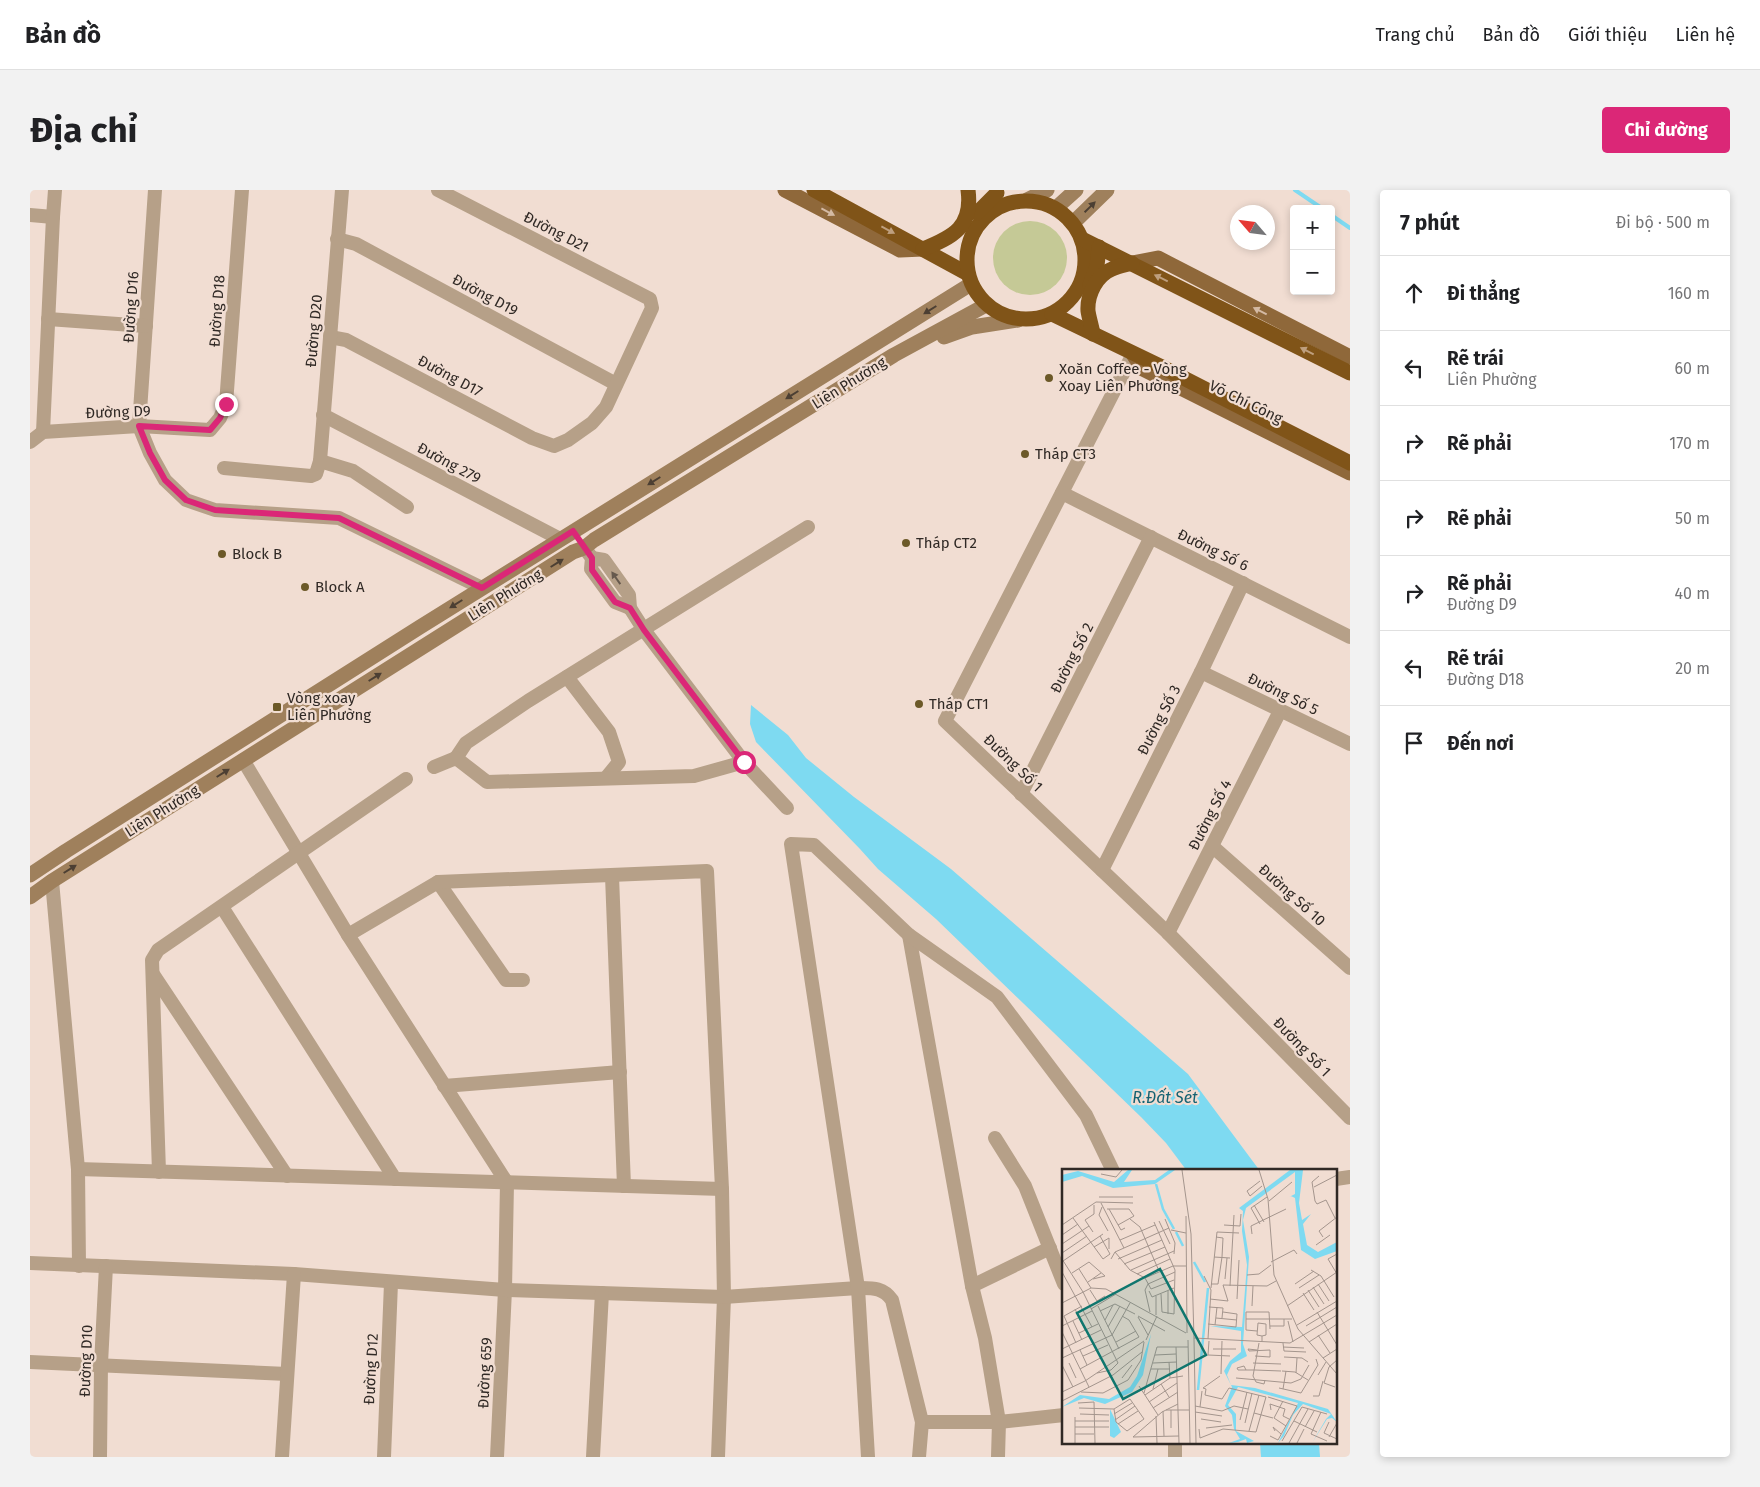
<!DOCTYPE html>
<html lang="vi">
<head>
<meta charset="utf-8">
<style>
	:root { --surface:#fff; --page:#f2f2f2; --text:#202124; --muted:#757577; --line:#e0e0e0; --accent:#db2777 }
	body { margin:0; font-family:"Fira Sans",sans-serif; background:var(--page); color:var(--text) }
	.controls { position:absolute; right:15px; top:15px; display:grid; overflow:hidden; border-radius:5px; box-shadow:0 2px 8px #0003 }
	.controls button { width:45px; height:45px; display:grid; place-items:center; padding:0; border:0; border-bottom:1px solid var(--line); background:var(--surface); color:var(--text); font:25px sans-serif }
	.compass { position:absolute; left:1200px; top:15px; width:45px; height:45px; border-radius:50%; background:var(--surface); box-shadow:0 2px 8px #0003; rotate:298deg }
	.stop { position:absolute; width:15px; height:15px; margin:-11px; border:4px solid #db2777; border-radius:50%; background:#fff }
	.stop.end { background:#db2777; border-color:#fff; box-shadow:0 1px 5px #0008 }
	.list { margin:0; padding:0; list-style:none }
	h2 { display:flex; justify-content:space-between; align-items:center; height:65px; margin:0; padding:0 20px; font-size:21px }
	h2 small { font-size:16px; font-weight:400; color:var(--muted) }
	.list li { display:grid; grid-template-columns:32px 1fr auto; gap:15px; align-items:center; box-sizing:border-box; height:75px; padding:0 20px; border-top:1px solid var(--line) }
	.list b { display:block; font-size:19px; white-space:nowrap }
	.list p { margin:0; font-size:16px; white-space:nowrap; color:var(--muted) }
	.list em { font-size:16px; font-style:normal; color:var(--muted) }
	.icon { flex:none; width:28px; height:28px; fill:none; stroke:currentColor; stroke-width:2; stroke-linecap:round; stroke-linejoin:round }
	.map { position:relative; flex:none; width:1320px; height:1267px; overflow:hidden; border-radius:5px }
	header { display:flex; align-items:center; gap:30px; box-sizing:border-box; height:70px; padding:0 25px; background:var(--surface); border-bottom:1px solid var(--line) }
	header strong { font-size:24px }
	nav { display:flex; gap:28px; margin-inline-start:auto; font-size:18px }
	.intro { display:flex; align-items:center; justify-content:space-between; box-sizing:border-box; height:120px; padding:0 30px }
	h1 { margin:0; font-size:35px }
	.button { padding:12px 22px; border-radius:5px; background:var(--accent); color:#fff; font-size:18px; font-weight:700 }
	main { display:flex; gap:30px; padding:0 30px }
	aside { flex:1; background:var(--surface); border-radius:5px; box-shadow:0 2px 8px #0003 }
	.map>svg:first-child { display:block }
	.green { fill:#c5c996 }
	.water { fill:#7edaf1 }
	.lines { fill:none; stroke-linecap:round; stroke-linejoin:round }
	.stream { stroke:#7edaf1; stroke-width:4 }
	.street { stroke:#b6a088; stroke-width:14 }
	.secondary { stroke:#9f805c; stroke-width:15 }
	.primary { stroke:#8f683a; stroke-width:15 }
	.highway { stroke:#805418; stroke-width:15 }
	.oneway { fill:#4c3f33 }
	.oneway2 { fill:#d4baa4 }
	.oneway3 { fill:#be9f7e }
	.oneway4 { fill:#66594d }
	.route { stroke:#db2777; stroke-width:6 }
	.poi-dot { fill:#6c5928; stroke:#f1ddd2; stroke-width:2 }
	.labels { text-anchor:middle; stroke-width:4.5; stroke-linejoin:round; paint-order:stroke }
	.street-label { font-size:15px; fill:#302925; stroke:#f1ddd2 }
	.poi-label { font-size:15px; fill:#302925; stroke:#f1ddd2; text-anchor:start }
	.water-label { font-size:16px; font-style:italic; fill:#156272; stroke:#f1ddd2 }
	.inset-river { fill:none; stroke:#7edaf1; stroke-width:2.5 }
	.inset-road { fill:none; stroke:#a4958d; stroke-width:1 }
	.view { fill:#0f766e; fill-opacity:0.15; stroke:#0f766e; stroke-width:2.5 }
	.inset-edge { fill:none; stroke:#302925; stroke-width:2.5 }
</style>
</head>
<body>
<header>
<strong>Bản đồ</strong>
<nav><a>Trang chủ</a><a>Bản đồ</a><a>Giới thiệu</a><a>Liên hệ</a></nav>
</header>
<div class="intro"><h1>Địa chỉ</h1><a class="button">Chỉ đường</a></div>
<main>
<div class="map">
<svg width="1320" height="1267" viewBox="0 0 1320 1267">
	<rect width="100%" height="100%" fill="#f1ddd2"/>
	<circle class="green" cx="1000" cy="68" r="37"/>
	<g class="water">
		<polygon points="721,515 758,545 776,568 824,607 921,679 1158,884 1230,981 1157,981 1136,953 1111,927 906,729 848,679 830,659 726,552 720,534"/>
		<polygon points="1230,1253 1289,1253 1290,1267 1231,1267"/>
	</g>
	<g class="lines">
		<g class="stream">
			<polyline points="1265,0 1293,19"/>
			<polyline points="1301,25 1320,38"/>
		</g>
		<g class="street">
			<polyline points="125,0 109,236 120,263 135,290 156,310 185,320 309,328 452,398"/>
			<polyline points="0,25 23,27"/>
			<polyline points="307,49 326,54 586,194"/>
			<polyline points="18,129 116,136"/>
			<polyline points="300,147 316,150 502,248 524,256 538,250 562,233 576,217 622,118 620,109 408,0"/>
			<polyline points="1103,164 915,531 1138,743 1320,928"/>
			<polyline points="293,225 530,349"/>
			<polyline points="13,242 23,27 25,0"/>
			<polyline points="0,252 13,242 109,236 180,240 190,228 196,214 212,0"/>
			<polyline points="290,271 323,281 377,317"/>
			<polyline points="194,278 281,286 286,284 290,271 312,0"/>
			<polyline points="1032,303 1320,447"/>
			<polyline points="556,360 562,368 561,379 585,412 600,418"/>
			<polyline points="562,368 574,370 599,405 600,418 614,440 714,572 757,618"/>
			<polyline points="1171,482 1320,554"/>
			<polyline points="537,487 579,542 589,572 576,588"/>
			<polyline points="426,568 436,553 498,511 778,337"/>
			<polyline points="213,570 318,745 477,993 475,1100 467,1267"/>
			<polyline points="404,577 426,568 457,592 664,586 714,572"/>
			<polyline points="991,604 1121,347"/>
			<polyline points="1182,656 1320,778"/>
			<polyline points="1072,680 1171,482 1213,393"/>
			<polyline points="582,686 594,996"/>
			<polyline points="22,691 48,979 49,1076"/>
			<polyline points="408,692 476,790 493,790"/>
			<polyline points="192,717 365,989"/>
			<polyline points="1138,743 1250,521"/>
			<polyline points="318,745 408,692 677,681 692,999 694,1107 688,1267"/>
			<polyline points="879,745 942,1096 955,1148 969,1232 968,1267"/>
			<polyline points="123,784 257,986"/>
			<polyline points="414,896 590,882"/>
			<polyline points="965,948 995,996 1034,1094"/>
			<polyline points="48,979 692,999"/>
			<polyline points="129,982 122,770 128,760 376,589"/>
			<polyline points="1306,989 1320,987"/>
			<path d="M 0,1073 L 264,1084 L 475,1100 L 694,1107 L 828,1098 C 842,1098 853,1097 862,1110 L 892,1232 L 889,1267"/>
			<polyline points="942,1096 1020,1058"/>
			<polyline points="0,1172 257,1184"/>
			<polyline points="892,1232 969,1232 1034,1225"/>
			<polyline points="1145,1253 1145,1267"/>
			<polyline points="70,1267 71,1174 76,1076"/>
			<polyline points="252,1267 264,1084"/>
			<polyline points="354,1267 361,1093"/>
			<polyline points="563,1267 572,1103"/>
			<polyline points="838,1267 828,1098 761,654 784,655 879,745 967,807 1056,925 1083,981"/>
		</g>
		<g class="secondary">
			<polyline points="997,10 1017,0"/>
			<polyline points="1026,18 1046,0"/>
			<polyline points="1043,33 1077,0"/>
			<polyline points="914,147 942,137 988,130"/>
			<polyline points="0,685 36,661 390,437 941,94"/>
			<polyline points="0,707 22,691 543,362 554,358 564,350 864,165 956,115"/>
		</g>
		<g class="primary">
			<polyline points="755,0 870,60 893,59"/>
			<polyline points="1102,73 1128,68 1320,167"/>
			<polyline points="1103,164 1113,179 1320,283"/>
		</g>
		<g class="highway">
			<polyline points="784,0 938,84"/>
			<circle cx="996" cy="70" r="59"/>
			<polyline points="947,23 967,3"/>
			<polyline points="1052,49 1320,183"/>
			<path d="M 893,59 C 923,47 943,37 938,0"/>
			<polyline points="1060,95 1067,76 1069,57"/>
			<polyline points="1022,124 1130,176 1320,273"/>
			<path d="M 1063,144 C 1062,137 1059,128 1058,121 C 1057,104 1067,85 1082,79 C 1088,76 1095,75 1102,73"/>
		</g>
	</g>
	<defs><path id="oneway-solid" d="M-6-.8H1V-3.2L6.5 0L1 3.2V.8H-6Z" transform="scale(1.25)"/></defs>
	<g class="oneway">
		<use href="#oneway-solid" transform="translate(1060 17) rotate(-44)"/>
		<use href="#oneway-solid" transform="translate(900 120) rotate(148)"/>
		<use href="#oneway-solid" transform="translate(762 205) rotate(148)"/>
		<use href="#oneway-solid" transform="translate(624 291) rotate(148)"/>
		<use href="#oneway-solid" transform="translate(527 373) rotate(-32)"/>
		<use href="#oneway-solid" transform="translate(426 414) rotate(148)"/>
		<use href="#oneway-solid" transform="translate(345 487) rotate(-32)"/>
		<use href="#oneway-solid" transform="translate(193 583) rotate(-32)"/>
		<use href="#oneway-solid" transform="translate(40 679) rotate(-32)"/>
	</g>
	<g class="oneway2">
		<use href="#oneway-solid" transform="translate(798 22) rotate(28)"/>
		<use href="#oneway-solid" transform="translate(1230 121) rotate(-153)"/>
	</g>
	<g class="oneway3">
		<use href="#oneway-solid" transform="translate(858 40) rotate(28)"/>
		<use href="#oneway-solid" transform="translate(1131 88) rotate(-154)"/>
		<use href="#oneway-solid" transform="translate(1277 161) rotate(-153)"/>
	</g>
	<use class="oneway4" href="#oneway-solid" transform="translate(586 388) rotate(-125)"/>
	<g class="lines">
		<polyline class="route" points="196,214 190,228 180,240 109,236 120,263 135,290 156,310 185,320 309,328 452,398 543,341 562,368 562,380 585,412 600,418 614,440 714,572"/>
	</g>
	<g class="poi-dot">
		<circle cx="1019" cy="188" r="5"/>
		<circle cx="995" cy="264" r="5"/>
		<circle cx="876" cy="353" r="5"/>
		<circle cx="192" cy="364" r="5"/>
		<circle cx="275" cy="397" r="5"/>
		<circle cx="889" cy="514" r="5"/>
		<rect x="242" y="512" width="10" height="10" rx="2.5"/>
	</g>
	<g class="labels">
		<g class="street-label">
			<text transform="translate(526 42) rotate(27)" y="5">Đường D21</text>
			<text transform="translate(455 105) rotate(28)" y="5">Đường D19</text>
			<text transform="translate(101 117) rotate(-86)" y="5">Đường D16</text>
			<text transform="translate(187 121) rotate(-86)" y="5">Đường D18</text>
			<text transform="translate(284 141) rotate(-85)" y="5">Đường D20</text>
			<text transform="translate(420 186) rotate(28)" y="5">Đường D17</text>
			<text transform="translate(819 193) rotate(-32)" y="5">Liên Phường</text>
			<text transform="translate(1216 212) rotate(26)" y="5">Võ Chí Công</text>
			<text transform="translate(88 222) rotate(-2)" y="5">Đường D9</text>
			<text transform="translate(419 273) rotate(28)" y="5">Đường 279</text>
			<text transform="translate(1183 360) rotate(26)" y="5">Đường Số 6</text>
			<text transform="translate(475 405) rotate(-32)" y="5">Liên Phường</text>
			<text transform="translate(1042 468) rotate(-63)" y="5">Đường Số 2</text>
			<text transform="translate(1253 504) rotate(26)" y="5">Đường Số 5</text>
			<text transform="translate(1129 530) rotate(-63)" y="5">Đường Số 3</text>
			<text transform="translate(983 573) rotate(44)" y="5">Đường Số 1</text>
			<text transform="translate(132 621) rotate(-32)" y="5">Liên Phường</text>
			<text transform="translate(1180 625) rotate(-63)" y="5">Đường Số 4</text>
			<text transform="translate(1262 705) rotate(42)" y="5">Đường Số 10</text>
			<text transform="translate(1272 857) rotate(46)" y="5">Đường Số 1</text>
			<text transform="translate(56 1171) rotate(-88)" y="5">Đường D10</text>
			<text transform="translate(341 1179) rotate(-87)" y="5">Đường D12</text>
			<text transform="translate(455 1183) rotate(-87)" y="5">Đường 659</text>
		</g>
		<g class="poi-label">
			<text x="1029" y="184">Xoăn Coffee - Vòng<tspan x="1029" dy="17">Xoay Liên Phường</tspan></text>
			<text x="1005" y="269">Tháp CT3</text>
			<text x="886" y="358">Tháp CT2</text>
			<text x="202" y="369">Block B</text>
			<text x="285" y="402">Block A</text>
			<text x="257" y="513">Vòng xoay<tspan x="257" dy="17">Liên Phường</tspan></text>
			<text x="899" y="519">Tháp CT1</text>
		</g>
		<g class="water-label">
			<text x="1135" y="913">R.Đất Sét</text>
		</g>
	</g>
	<g transform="translate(1032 979)">
		<rect width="275" height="275" fill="#f1ddd2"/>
		<path d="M 66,1 L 70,1 L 62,13 L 93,11 L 107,1 L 113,1 L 93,15 L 51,19 L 20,7 L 0,13 L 0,6 L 16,2 L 52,13 ZM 228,1 L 241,1 L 237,34 L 240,51 L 249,45 L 241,55 L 245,76 L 256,83 L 275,73 L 275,82 L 253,90 L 239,81 L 233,29 L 229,27 L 221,31 L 233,25 L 233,3 L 184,39 L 181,51 L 187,88 L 181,175 L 185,187 L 170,195 L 165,206 L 169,216 L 193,219 L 266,240 L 275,253 L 270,249 L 265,250 L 250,274 L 264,250 L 269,245 L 241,235 L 231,246 L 222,267 L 216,274 L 236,234 L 176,218 L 166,236 L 174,245 L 174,262 L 192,272 L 185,274 L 184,270 L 176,273 L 167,274 L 178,270 L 172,260 L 170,246 L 163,237 L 170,218 L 162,202 L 168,192 L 179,183 L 179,162 L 148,157 L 180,158 L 185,96 L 180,62 L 181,42 L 177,39 ZM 89,165 L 81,206 L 70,223 L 43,235 L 22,229 L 0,238 L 18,226 L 47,230 L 68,218 L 75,207 ZM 48,240 L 59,263 L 52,269 L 48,267 Z" fill="#7edaf1"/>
		<path class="inset-river" d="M 94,15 L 101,40 L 112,60M 114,63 L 121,77M 132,93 L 143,113M 136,221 L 146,119"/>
		<path class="inset-road" d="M 120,1 L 129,65 L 132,170M 197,1 L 206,30 L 212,106 L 236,160 L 275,205M 39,5 L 54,8 L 60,1M 257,7 L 250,13 L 253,32 L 255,35 L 264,31 L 273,49M 198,12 L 185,22 L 188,27 L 200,17M 252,18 L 275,6M 37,28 L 71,28M 207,32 L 230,13M 39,34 L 62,79M 192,36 L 202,53M 40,38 L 37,46 L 46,62M 45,40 L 67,40 L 72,47 L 56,56M 47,40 L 59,61 L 63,59M 124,47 L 125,164M 11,49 L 41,90M 68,50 L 78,58 L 97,102M 103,50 L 113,74 L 112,85M 97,52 L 108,75M 92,53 L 113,101 L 112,145 L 100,143 L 99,125M 198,55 L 189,39 L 205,28M 0,56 L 34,33 L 71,34M 162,56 L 178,57 L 179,45M 109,61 L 124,64M 31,63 L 23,51 L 32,45 L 32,36M 190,65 L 189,57 L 224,40M 0,66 L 16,55M 38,67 L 48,85 L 41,90M 261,68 L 257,62 L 275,48M 58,71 L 93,56M 0,75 L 27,57M 254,76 L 268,66M 32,78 L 47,69 L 47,80M 53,83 L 68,101 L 83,109 L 89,120 L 112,111M 0,84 L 25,67M 152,88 L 168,89M 0,90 L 21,123 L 56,194 L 49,201 L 35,204M 49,90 L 53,83 L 107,59M 56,90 L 100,71M 1,92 L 41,65M 209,93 L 232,81 L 235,85M 62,95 L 103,78M 17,100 L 29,119M 69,101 L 112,82M 249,101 L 259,107 L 272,128M 0,103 L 30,158M 10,104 L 27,93 L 43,107 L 31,110M 75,105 L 108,90M 275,105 L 266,90 L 275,85M 185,106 L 197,105 L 209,96M 142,107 L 149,121 L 146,170M 83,109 L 111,97 L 124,97M 163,110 L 165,89M 26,113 L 39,104M 86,115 L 83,121 L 88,143M 86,115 L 113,103M 149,115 L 156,115 L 160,88 L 161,69 L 154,68M 233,115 L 252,102M 256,115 L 267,132M 168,117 L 172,46M 251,118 L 262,135M 149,119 L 155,63 L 177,64M 237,119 L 257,106M 28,121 L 35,132 L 43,127M 246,121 L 257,138M 87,122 L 90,128 L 112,119M 106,122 L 106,145M 241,124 L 252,141M 94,127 L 94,146M 148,130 L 166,132 L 161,116 L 205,117 L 214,112M 175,130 L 177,91M 0,134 L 29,119 L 44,120 L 124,164M 36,137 L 57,180M 190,137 L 191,117M 225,137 L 275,103M 147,138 L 161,139 L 160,149M 13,140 L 23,161M 29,140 L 54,125M 38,142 L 53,135 L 73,145M 255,143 L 275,176M 76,147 L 103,162M 76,148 L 86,166M 154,149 L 175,151M 184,150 L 230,150M 43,151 L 51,136M 11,152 L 20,171M 226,152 L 231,173M 146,155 L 174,158 L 175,145 L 161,143M 153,156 L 155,138M 235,156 L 275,132M 0,157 L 30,142M 208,157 L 222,157 L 222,150M 244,157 L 275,138M 46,158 L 58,137M 195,162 L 184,161 L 184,143 L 207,143 L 208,160M 0,163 L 27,218M 17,164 L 36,155M 256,166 L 268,184M 132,169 L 228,174 L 275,146M 132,170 L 134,274M 84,171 L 95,147M 126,171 L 128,274M 147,172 L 146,186 L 168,187M 200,172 L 200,167 L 195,166 L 196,154 L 204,155 L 204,166 L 200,167M 54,173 L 74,162M 247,173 L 275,155M 14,174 L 2,147 L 20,137M 197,174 L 191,207 L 194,213 L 202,215 L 203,211M 221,174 L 222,182 L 244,183M 114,178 L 117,274M 221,178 L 242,179M 0,180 L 39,161M 151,180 L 174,180M 18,181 L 25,196M 93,186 L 114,185M 21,187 L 46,176M 193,187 L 208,188 L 208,181 L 187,182 L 186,180 L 195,181M 222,188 L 240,189 L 246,193M 0,189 L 50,166 L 68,134M 261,189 L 275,180M 107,193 L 108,209M 7,194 L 14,209M 91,194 L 115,193M 191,194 L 219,195M 0,196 L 11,218M 18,200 L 77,168 L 67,151 L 60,147M 89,200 L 108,200M 184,201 L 182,197 L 175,199 L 176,201 L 193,201 L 219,202M 220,202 L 233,203 L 246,211M 234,204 L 235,189M 159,205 L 160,172M 256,206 L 264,193M 60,209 L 70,196M 174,209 L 229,214 L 239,210 L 247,196M 99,215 L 107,228M 77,217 L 96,246M 273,218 L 262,214 L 267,198 L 275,191M 141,219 L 144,220 L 143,226 L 160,230 L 167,219M 141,219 L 158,207M 217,219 L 239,224 L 256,196 L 254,190M 91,220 L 96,200M 221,220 L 224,202M 0,223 L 23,212 L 82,172M 19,223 L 41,224 L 66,211 L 79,191 L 82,173M 82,224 L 95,178 L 126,178M 83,226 L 108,209 L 121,207M 251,227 L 257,227 L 261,212M 206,228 L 235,237 L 216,271 L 208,267M 0,232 L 51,206 L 80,183M 221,232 L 212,249 L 224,257M 87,233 L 115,214M 16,234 L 32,233 L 33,274M 133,237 L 160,242 L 172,237 L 186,240M 138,238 L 140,222M 17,239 L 52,240 L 68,230 L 82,250 L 65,262M 91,239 L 116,223M 52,240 L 54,253 L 65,262M 104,241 L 127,241M 109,241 L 109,259M 209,241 L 208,235 L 223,240 L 221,247 L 227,250M 101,242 L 102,267M 133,243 L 160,247M 259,243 L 249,265 L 265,272M 192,244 L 211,249M 18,245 L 47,246M 52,245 L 70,234M 94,247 L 95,274M 13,248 L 13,274M 139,250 L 159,253M 53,251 L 73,237M 178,251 L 185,223M 13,252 L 47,252M 232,252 L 255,263M 267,253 L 262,264 L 275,270M 183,254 L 190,224M 56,255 L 76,242M 13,258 L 47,258M 243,258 L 252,242M 144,259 L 170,256M 137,260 L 138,269 L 161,260 L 194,263 L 204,228 L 167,219M 187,262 L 197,226M 213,262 L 211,258 L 219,265M 13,265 L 32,265M 71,268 L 100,243 L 116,235M 71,268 L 117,267M 267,268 L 275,254M 220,272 L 240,238 L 265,245M 227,274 L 246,240M 235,274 L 242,260"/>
		<path class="view" d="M 98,100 L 144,186 L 61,230 L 15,144 Z"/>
		<rect width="275" height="275" class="inset-edge"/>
	</g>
</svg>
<div class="controls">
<button>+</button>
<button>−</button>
</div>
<svg class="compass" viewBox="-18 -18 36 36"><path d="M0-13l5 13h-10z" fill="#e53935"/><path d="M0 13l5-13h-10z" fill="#757577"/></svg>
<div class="stop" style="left:714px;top:572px"></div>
<div class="stop end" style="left:196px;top:214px"></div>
</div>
<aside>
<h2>7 phút<small>Đi bộ · 500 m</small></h2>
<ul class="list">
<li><svg class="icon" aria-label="ahead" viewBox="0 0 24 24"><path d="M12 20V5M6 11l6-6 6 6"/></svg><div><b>Đi thẳng</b></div><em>160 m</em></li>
<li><svg class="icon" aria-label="left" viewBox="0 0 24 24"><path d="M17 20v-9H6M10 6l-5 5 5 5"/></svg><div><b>Rẽ trái</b><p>Liên Phường</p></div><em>60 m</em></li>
<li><svg class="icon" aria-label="right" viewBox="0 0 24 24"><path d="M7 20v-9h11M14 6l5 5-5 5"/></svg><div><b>Rẽ phải</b></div><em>170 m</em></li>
<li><svg class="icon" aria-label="right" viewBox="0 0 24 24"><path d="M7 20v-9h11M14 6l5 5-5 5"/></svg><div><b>Rẽ phải</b></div><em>50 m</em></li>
<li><svg class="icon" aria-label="right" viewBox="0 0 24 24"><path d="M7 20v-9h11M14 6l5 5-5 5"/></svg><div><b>Rẽ phải</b><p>Đường D9</p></div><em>40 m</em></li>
<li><svg class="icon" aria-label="left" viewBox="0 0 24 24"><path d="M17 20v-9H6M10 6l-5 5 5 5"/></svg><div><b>Rẽ trái</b><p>Đường D18</p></div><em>20 m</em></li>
<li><svg class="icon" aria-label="arrive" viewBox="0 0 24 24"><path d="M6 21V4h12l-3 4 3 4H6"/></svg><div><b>Đến nơi</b></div></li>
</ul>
</aside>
</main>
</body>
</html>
